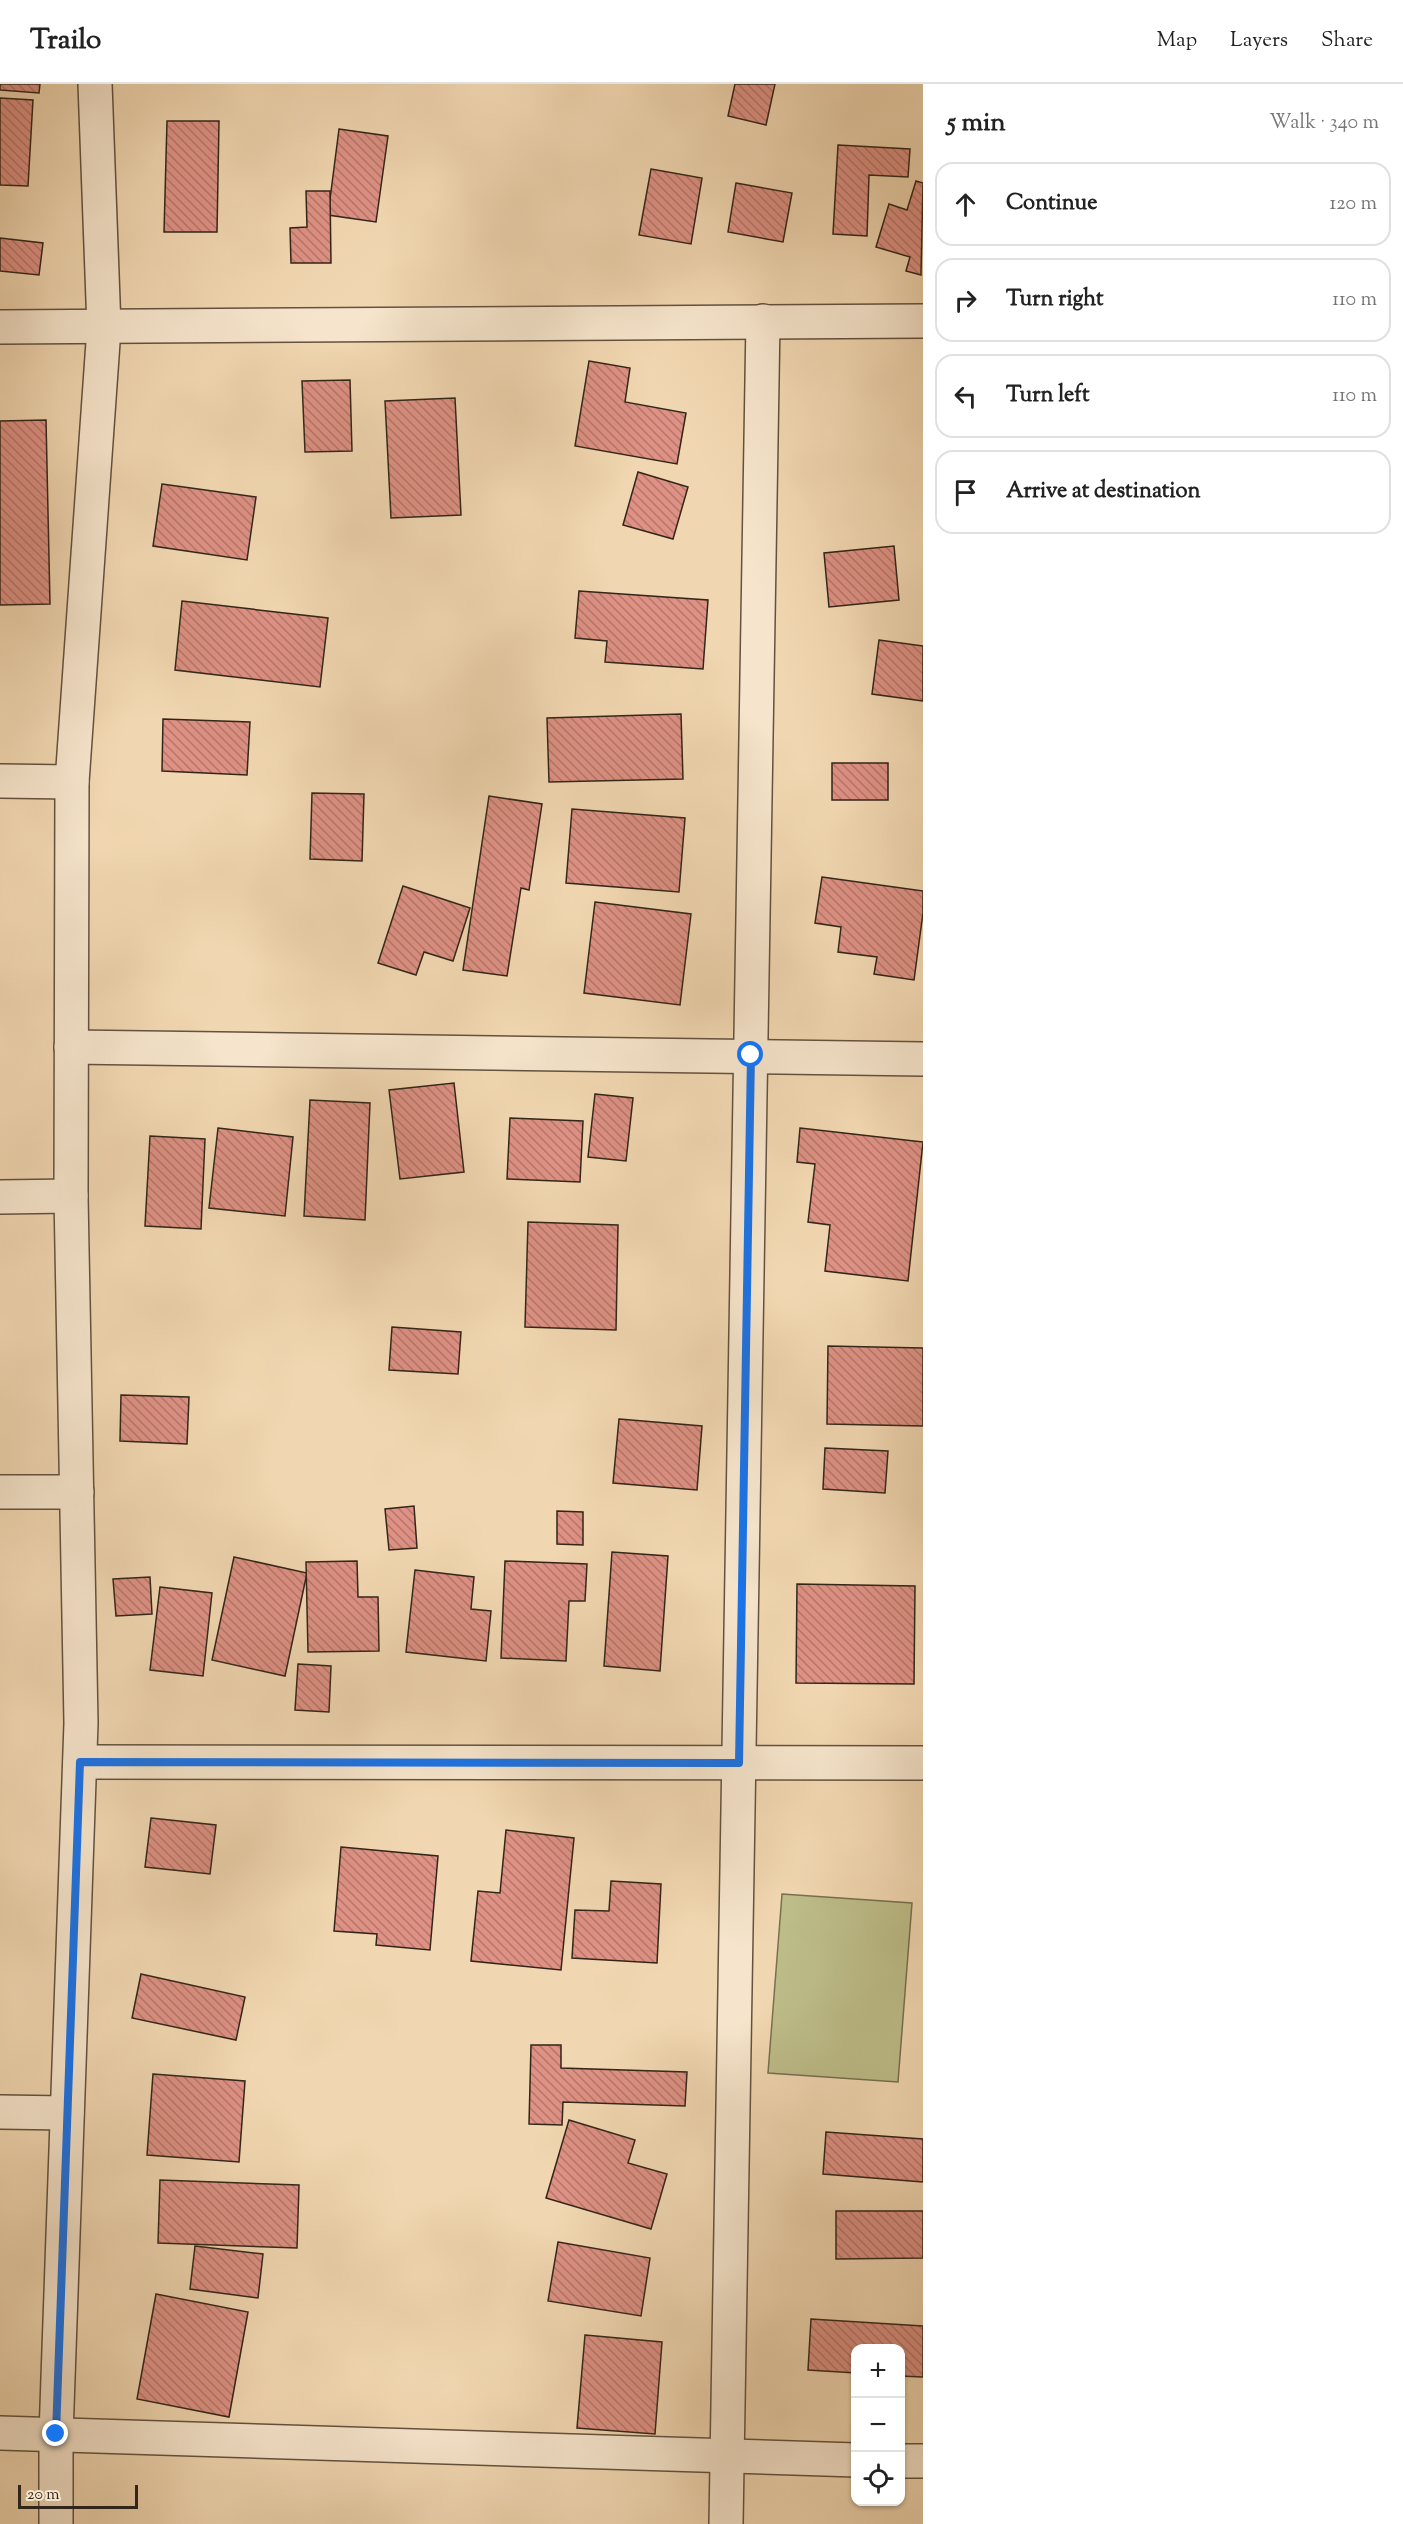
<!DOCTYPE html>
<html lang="en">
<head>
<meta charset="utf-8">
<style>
	:root { --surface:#fff; --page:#f6f6f6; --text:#222; --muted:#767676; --line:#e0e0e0 }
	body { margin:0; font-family:"Sorts Mill Goudy",serif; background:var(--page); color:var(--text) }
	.controls { position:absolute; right:18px; bottom:18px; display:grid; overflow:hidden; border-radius:12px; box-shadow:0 2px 4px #0004 }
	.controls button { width:54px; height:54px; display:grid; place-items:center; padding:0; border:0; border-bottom:2px solid var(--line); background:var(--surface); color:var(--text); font:30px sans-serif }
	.scale { position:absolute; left:18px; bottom:15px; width:120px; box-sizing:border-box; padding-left:6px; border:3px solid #322519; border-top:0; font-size:16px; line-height:21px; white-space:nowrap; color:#322519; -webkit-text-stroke:4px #f6e5cc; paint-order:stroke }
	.stop { position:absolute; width:18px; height:18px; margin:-14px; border:4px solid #1a73e8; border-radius:50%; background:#fff }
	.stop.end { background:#1a73e8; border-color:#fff; box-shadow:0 2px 6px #0008 }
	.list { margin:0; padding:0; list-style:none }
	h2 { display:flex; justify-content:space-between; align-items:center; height:78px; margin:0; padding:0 24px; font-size:26px }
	h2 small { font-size:20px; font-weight:400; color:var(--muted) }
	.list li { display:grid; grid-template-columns:39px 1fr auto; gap:18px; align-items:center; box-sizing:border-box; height:84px; margin:0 12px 12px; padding:0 12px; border:2px solid var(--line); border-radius:18px }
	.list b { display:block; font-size:22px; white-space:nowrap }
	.list em { font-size:20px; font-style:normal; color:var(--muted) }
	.icon { flex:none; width:33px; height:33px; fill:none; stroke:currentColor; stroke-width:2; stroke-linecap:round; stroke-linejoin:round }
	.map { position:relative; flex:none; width:923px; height:2440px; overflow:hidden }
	header { display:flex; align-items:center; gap:36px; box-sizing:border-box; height:84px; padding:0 30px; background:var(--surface); border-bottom:2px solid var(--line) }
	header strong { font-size:28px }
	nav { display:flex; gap:33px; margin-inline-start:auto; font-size:21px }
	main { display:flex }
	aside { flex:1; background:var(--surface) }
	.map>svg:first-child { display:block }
	.park { fill:#bdbd89; stroke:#787151; stroke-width:1.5 }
	.building { fill:url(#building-back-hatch); stroke:#322519; stroke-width:1.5 }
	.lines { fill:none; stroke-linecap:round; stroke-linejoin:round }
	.minor-casing { stroke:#62523f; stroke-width:36 }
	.minor { stroke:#f6e5cc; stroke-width:33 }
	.route { stroke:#1a73e8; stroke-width:8 }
</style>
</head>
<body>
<header>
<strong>Trailo</strong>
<nav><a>Map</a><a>Layers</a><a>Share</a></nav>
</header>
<main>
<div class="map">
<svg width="923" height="2440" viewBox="0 0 923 2440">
	<defs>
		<pattern id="building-back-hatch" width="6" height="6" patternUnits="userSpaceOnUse" patternTransform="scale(1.5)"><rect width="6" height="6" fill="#de9184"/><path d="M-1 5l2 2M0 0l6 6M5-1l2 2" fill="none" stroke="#b5766b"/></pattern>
	</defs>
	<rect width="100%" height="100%" fill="#f1d7b1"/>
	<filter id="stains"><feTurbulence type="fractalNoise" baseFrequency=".00333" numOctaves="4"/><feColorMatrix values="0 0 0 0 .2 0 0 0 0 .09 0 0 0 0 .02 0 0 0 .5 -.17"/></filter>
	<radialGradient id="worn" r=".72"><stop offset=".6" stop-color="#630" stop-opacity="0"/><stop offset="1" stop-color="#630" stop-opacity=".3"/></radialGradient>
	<polygon class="park" points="782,1810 912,1819 898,1998 768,1989"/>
	<g class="building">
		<polygon points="0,0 40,0 39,9 0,6"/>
		<polygon points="735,0 775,0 766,41 728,32"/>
		<polygon points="0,14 33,16 28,102 0,101"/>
		<polygon points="167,37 219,37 217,148 164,148"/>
		<polygon points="339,45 388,52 376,138 328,131"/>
		<polygon points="838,61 910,65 908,93 869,91 867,152 833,150"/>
		<polygon points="651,85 702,94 691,160 639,151"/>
		<polygon points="916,97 923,99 921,191 906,187 910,173 876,163 889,120 907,126"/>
		<polygon points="736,99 792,109 783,158 728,148"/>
		<polygon points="306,107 330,107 331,179 291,179 290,144 307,143"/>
		<polygon points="0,154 43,159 39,191 0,187"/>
		<polygon points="589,277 630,284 625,318 686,329 677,380 575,362"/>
		<polygon points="350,296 352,367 305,368 302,297"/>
		<polygon points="455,314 461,431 391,434 385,317"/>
		<polygon points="46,336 50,520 0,521 0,337"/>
		<polygon points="638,388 688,403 673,455 623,441"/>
		<polygon points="162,400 256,413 247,476 153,462"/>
		<polygon points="894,462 899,516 829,523 824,469"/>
		<polygon points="579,507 708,516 703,585 605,578 607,557 575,554"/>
		<polygon points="182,517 328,534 320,603 175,586"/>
		<polygon points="879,556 923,562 923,617 872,610"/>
		<polygon points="681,630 683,695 549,698 547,634"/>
		<polygon points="163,635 250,638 247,691 162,687"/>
		<rect x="832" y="679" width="56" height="37"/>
		<polygon points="312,709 364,710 362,777 310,775"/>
		<polygon points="489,712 542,720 529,806 521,804 507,892 463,886"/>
		<polygon points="572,725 685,734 679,808 566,799"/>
		<polygon points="822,793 923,807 923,829 914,896 874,890 877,873 838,868 841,843 815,839"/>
		<polygon points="403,802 470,824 453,877 424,868 416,891 378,879"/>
		<polygon points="595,818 691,830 680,921 584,909"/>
		<polygon points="454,999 464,1088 400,1095 389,1006"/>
		<polygon points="595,1010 633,1014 626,1077 588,1073"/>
		<polygon points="310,1016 370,1019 365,1136 304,1132"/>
		<polygon points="510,1034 583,1037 580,1098 507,1095"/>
		<polygon points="218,1044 293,1053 285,1132 209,1124"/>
		<polygon points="800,1044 923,1058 908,1197 825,1187 830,1141 808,1138 815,1080 797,1078"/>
		<polygon points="150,1052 205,1055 201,1145 145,1142"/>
		<polygon points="528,1138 618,1141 616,1246 525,1243"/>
		<polygon points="392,1243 461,1248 458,1290 389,1286"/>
		<polygon points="828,1262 923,1264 923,1342 827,1340"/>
		<polygon points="121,1311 189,1313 187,1360 120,1357"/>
		<polygon points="619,1335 702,1342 697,1406 613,1399"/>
		<polygon points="825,1364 888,1367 885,1409 823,1405"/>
		<polygon points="414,1422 417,1464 389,1466 385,1425"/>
		<polygon points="557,1427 583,1428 583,1461 557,1460"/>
		<polygon points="612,1468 668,1472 660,1587 604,1582"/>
		<polygon points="234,1473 307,1489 285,1592 212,1576"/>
		<polygon points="357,1477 358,1513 378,1513 379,1567 308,1568 306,1478"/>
		<polygon points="505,1477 587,1480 585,1517 569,1517 566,1577 501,1574"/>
		<polygon points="415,1486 474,1493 471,1525 491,1527 486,1577 406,1568"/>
		<polygon points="150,1493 152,1530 116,1532 113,1495"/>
		<polygon points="797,1500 915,1502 914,1600 796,1599"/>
		<polygon points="160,1503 212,1509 203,1592 150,1586"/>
		<polygon points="298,1580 331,1582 329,1628 295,1626"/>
		<polygon points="151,1734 216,1741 210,1790 145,1783"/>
		<polygon points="506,1746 574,1754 561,1886 471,1877 478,1807 500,1809"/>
		<polygon points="341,1763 438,1772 430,1866 376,1861 377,1850 334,1847"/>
		<polygon points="611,1797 661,1800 657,1879 572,1874 575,1826 609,1827"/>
		<polygon points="141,1890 245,1913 236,1956 132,1934"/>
		<polygon points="531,1961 561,1961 561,1984 687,1988 685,2022 563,2018 562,2041 529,2040"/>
		<polygon points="153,1990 245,1997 239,2078 147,2071"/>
		<polygon points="569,2036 635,2056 628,2079 667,2090 651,2145 546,2114"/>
		<polygon points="826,2048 923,2055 923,2098 823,2090"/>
		<polygon points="160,2096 299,2101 297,2164 158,2159"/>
		<polygon points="836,2127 923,2127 923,2174 836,2175"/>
		<polygon points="558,2158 650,2174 641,2232 548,2217"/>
		<polygon points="195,2162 263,2170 258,2214 190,2205"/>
		<polygon points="156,2210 248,2228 229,2333 137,2315"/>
		<polygon points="811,2235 923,2242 923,2293 900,2292 900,2264 856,2264 856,2289 808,2286"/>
		<polygon points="585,2251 662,2258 655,2350 577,2344"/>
	</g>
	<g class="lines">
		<g class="minor-casing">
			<g id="minor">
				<polyline points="0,243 923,237"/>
				<polyline points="0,697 72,698"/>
				<polyline points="71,963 923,975"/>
				<polyline points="0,1113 71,1112"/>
				<polyline points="0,1408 77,1408"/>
				<polyline points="80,1678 923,1679"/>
				<polyline points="0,2028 67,2029"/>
				<polyline points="0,2349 856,2376"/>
				<polyline points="900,2377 923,2377"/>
				<polyline points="56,2440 56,2351 81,1639 71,1112 72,698 104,244 95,0"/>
				<polyline points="726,2440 763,237"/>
			</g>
		</g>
		<use href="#minor" class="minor"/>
	</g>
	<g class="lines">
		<polyline class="route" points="56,2350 80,1678 739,1679 751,971"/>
	</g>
	<rect width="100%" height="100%" filter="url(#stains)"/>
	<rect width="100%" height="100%" fill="url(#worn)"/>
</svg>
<div class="controls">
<button>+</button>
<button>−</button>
<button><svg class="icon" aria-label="locate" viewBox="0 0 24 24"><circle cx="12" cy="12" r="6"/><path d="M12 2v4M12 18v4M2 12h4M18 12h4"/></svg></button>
</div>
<div class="scale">20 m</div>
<div class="stop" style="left:751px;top:971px"></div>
<div class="stop end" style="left:56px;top:2350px"></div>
</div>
<aside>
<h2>5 min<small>Walk · 340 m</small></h2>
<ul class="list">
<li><svg class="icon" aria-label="ahead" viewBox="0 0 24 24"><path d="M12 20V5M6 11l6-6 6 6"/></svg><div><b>Continue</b></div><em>120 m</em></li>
<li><svg class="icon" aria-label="right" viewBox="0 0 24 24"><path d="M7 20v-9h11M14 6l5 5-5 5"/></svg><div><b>Turn right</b></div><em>110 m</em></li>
<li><svg class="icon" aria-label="left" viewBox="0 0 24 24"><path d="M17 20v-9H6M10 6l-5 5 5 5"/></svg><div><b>Turn left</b></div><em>110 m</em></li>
<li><svg class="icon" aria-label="arrive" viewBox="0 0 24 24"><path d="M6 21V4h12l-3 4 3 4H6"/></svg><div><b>Arrive at destination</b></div></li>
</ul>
</aside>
</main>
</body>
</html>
